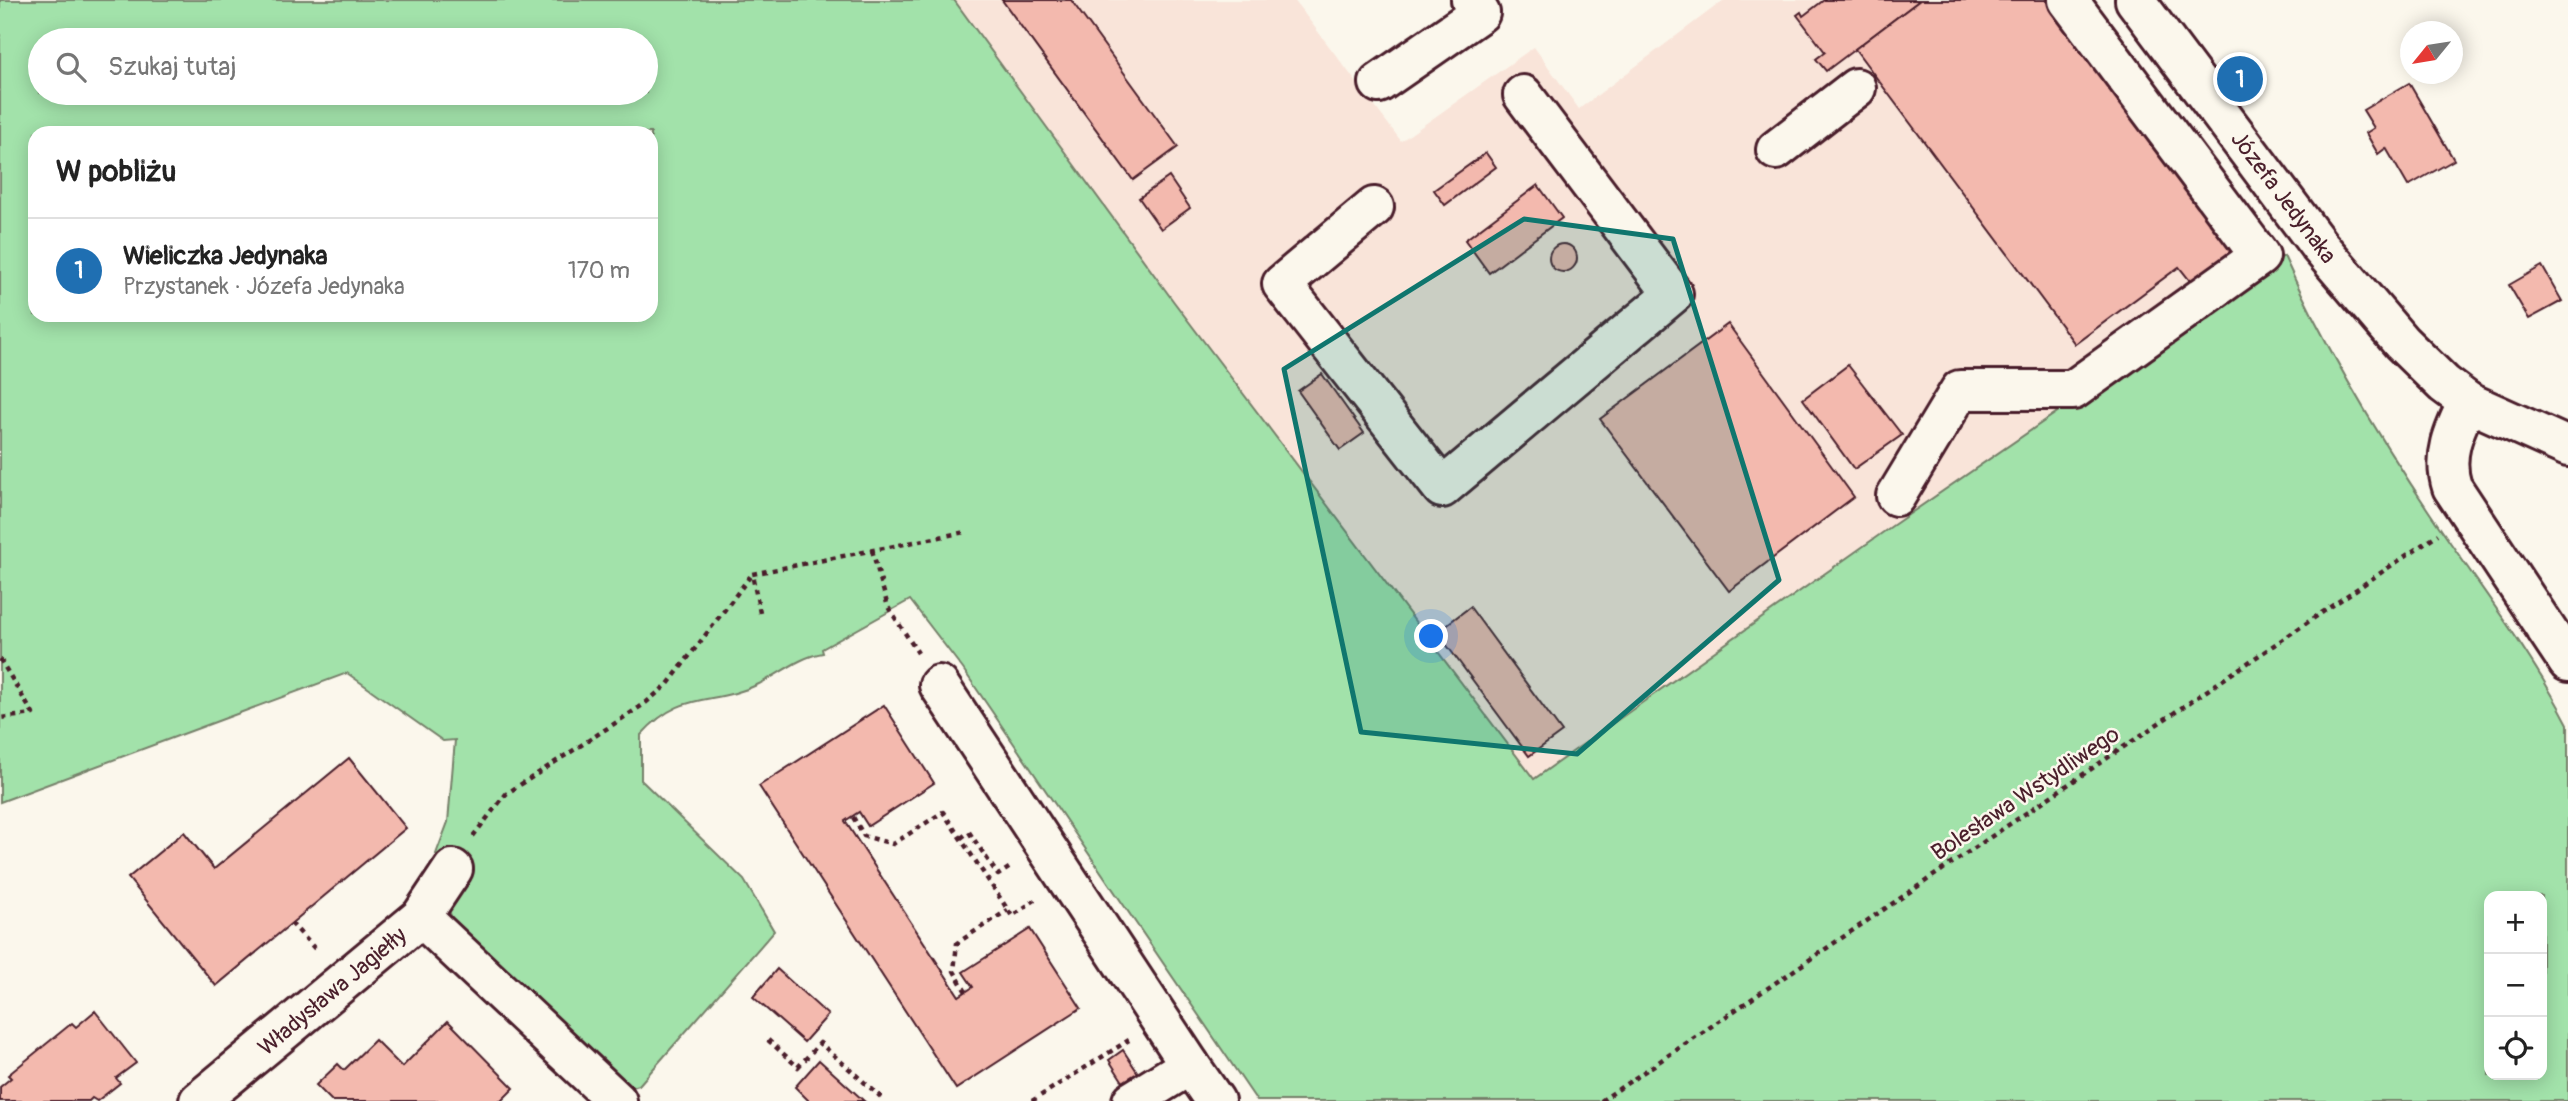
<!DOCTYPE html>
<html lang="pl">
<head>
<meta charset="utf-8">
<style>
	:root { --surface:#fff; --page:#f2f2f2; --text:#222; --muted:#767676; --line:#e0e0e0; --accent:#1f6fb2 }
	body { margin:0; font-family:Pangolin,sans-serif; background:var(--page); color:var(--text) }
	.controls { position:absolute; right:21px; bottom:21px; display:grid; overflow:hidden; border-radius:14px; box-shadow:0 4px 18px #0003 }
	.controls button { width:63px; height:63px; display:grid; place-items:center; padding:0; border:0; border-bottom:2px solid var(--line); background:var(--surface); color:var(--text); font:35px sans-serif }
	.compass { position:absolute; left:2400px; top:21px; width:63px; height:63px; border-radius:50%; background:var(--surface); box-shadow:0 4px 18px #0003; rotate:240deg }
	.you { position:absolute; left:1432px; top:637px; width:24px; height:24px; margin:-18px; border:5px solid #fff; border-radius:50%; background:#1a73e8; box-shadow:0 0 0 10px #1a73e833 }
	.badge { display:grid; place-items:center; width:46px; height:46px; border-radius:50%; background:var(--accent); color:#fff; font-size:23px; font-weight:700 }
	.pin { position:absolute; translate:-50% -50%; border:4px solid #fff; box-shadow:0 2px 7px #0006 }
	.list { margin:0; padding:0; list-style:none }
	h2 { display:flex; justify-content:space-between; align-items:center; height:91px; margin:0; padding:0 28px; font-size:30px }
	h2 small { font-size:23px; font-weight:400; color:var(--muted) }
	.list li { display:grid; grid-template-columns:46px 1fr auto; gap:21px; align-items:center; box-sizing:border-box; height:105px; padding:0 28px; border-top:2px solid var(--line) }
	.list b { display:block; font-size:26px; white-space:nowrap }
	.list p { margin:0; font-size:23px; white-space:nowrap; color:var(--muted) }
	.list em { font-size:23px; font-style:normal; color:var(--muted) }
	.icon { flex:none; width:38px; height:38px; fill:none; stroke:currentColor; stroke-width:2; stroke-linecap:round; stroke-linejoin:round }
	.map { position:relative; flex:none; width:2568px; height:1101px; overflow:hidden }
	.search { position:absolute; background:var(--surface); box-shadow:0 4px 18px #0003; left:28px; top:28px; width:630px; height:77px; display:flex; align-items:center; gap:18px; box-sizing:border-box; padding:0 24px; border-radius:38px; color:var(--muted); font-size:26px }
	.panel { position:absolute; background:var(--surface); box-shadow:0 4px 18px #0003; left:28px; top:126px; width:630px; height:196px; border-radius:21px }
	.map>svg:first-child { display:block }
	.built { fill:#f9e4d9 }
	.green { fill:#a2e2aa; stroke:#76806a; stroke-width:2; fill-rule:evenodd }
	.building { fill:#f3b9ae; stroke:#4a1f2b; stroke-width:2 }
	.lines { fill:none; stroke-linecap:round; stroke-linejoin:round }
	.minor-casing { stroke:#4a1f2b; stroke-width:44 }
	.path { stroke:#4a1f2b; stroke-width:4.5; stroke-dasharray:5 5; stroke-linecap:butt }
	.minor { stroke:#fbf7ec; stroke-width:38 }
	.marked { fill:#0f766e; fill-opacity:0.2; stroke:#0f766e; stroke-width:5; stroke-linejoin:round }
	.labels { text-anchor:middle; stroke-width:5; stroke-linejoin:round; paint-order:stroke }
	.street-label { font-size:23px; fill:#4a1f2b; stroke:#fbf7ec }
</style>
</head>
<body>
<div class="map">
<svg width="2568" height="1101" viewBox="0 0 2568 1101">
	<rect width="100%" height="100%" fill="#fbf7ec"/>
	<filter id="ink" filterUnits="userSpaceOnUse"><feTurbulence type="fractalNoise" baseFrequency=".0143" numOctaves="2"/><feDisplacementMap in="SourceGraphic" scale="14" xChannelSelector="R" yChannelSelector="G"/><feConvolveMatrix kernelMatrix="1 2 1 2 8 2 1 2 1" color-interpolation-filters="sRGB"/></filter>
	<g filter="url(#ink)">
		<polygon class="built" points="954,0 1294,0 1401,141 1534,47 1579,109 1724,0 2090,0 2284,256 1892,526 1534,779 1174,302"/>
		<path class="green" d="M 0,0 L 954,0 L 1174,302 L 1534,779 L 1892,526 L 2284,256 C 2325,348 2378,436 2434,519 C 2480,587 2530,651 2568,724 L 2568,1101 L 1257,1101 L 963,669 L 910,600 L 822,649 L 823,653 C 799,657 780,674 759,684 C 712,707 683,688 641,735 L 641,780 L 744,880 L 774,931 L 639,1085 L 622,1090 L 458,933 L 449,911 L 464,872 L 436,854 L 448,822 L 455,740 L 443,741 L 347,673 L 0,802 ZM 40,40 L 646,40 L 646,93 L 40,93 ZM 35,133 L 651,133 L 651,315 L 35,315 ZM 2489,896 L 2542,896 L 2542,1075 L 2489,1075 Z"/>
		<g class="building">
			<polygon points="1002,0 1071,0 1178,147 1133,180"/>
			<polygon points="1824,0 1920,0 1826,71 1816,59 1825,52 1797,15 1801,12 1803,16"/>
			<polygon points="1920,0 2060,0 2249,255 2199,292 2179,267 2075,344 1855,49"/>
			<polygon points="2409,83 2454,160 2408,186 2386,148 2378,154 2366,133 2374,128 2363,110"/>
			<polygon points="1486,153 1496,167 1445,205 1434,190"/>
			<polygon points="1169,177 1190,208 1161,229 1139,198"/>
			<polygon points="1538,185 1562,218 1489,273 1465,240"/>
			<circle cx="1563" cy="258" r="14"/>
			<polygon points="2542,266 2562,301 2529,319 2509,285"/>
			<polygon points="1728,324 1854,497 1729,591 1600,419"/>
			<polygon points="1848,365 1902,435 1854,469 1803,399"/>
			<polygon points="1322,374 1364,433 1340,450 1298,391"/>
			<polygon points="1470,607 1562,732 1529,756 1437,632"/>
			<polygon points="884,705 934,783 868,826 859,812 845,821 959,996 973,987 963,972 1030,929 1081,1008 956,1089 759,786"/>
			<polygon points="349,758 406,828 216,986 128,878 184,832 214,869"/>
			<polygon points="777,969 828,1015 804,1042 753,997"/>
			<polygon points="95,1011 136,1063 116,1078 120,1083 97,1101 92,1098 89,1101 0,1101 0,1087 11,1078 8,1075 72,1023 76,1027"/>
			<polygon points="448,1021 514,1088 501,1101 332,1101 316,1085 338,1064 344,1070 375,1040 402,1067"/>
			<polygon points="1123,1050 1140,1076 1125,1085 1109,1060"/>
			<polygon points="819,1060 864,1101 809,1101 795,1087"/>
		</g>
		<g class="lines">
			<g class="minor-casing">
				<g id="minor">
					<polyline points="2135,0 2320,247 2401,342 2444,384 2468,402 2568,447"/>
					<polyline points="1379,83 1480,13 1471,0"/>
					<polyline points="1776,150 1856,88"/>
					<polyline points="1374,207 1282,284 1442,488 1673,294 1523,95"/>
					<path d="M 2468,402 C 2454,430 2442,456 2452,487 L 2568,662"/>
					<polyline points="1896,496 1960,390 2073,390 2260,256 2068,0"/>
					<polyline points="939,685 1190,1065 1132,1101"/>
					<polyline points="421,917 617,1101"/>
					<polyline points="1190,1065 1215,1101"/>
					<polyline points="199,1101 421,917 453,869"/>
				</g>
			</g>
			<g class="path">
				<polyline points="872,550 888,607 918,653"/>
				<polyline points="760,613 752,574 965,532"/>
				<polyline points="0,659 33,714 0,718"/>
				<polyline points="853,817 864,836 893,844 943,812 1012,916 1035,900"/>
				<polyline points="473,836 506,794 643,705 668,684 752,574"/>
				<polyline points="961,838 969,832 998,875 1012,866"/>
				<polyline points="291,923 318,952"/>
				<polyline points="966,992 954,971 957,943 1008,910"/>
				<polyline points="768,1040 798,1067 820,1043 882,1098 880,1101"/>
				<polyline points="1032,1101 1129,1040"/>
				<polyline points="1601,1101 2438,534"/>
			</g>
			<use href="#minor" class="minor"/>
		</g>
	</g>
	<path class="marked" d="M 1524,219 L 1673,239 L 1779,580 L 1577,754 L 1361,732 L 1284,369 Z"/>
	<g class="labels">
		<g class="street-label">
			<text transform="translate(2284 197) rotate(53)" y="8">Józefa Jedynaka</text>
			<text transform="translate(2025 793) rotate(-34)" y="8">Bolesława Wstydliwego</text>
			<text transform="translate(332 991) rotate(-40)" y="8">Władysława Jagiełły</text>
		</g>
	</g>
</svg>
<div class="controls">
<button>+</button>
<button>−</button>
<button><svg class="icon" aria-label="locate" viewBox="0 0 24 24"><circle cx="12" cy="12" r="6"/><path d="M12 2v4M12 18v4M2 12h4M18 12h4"/></svg></button>
</div>
<svg class="compass" viewBox="-18 -18 36 36"><path d="M0-13l5 13h-10z" fill="#e53935"/><path d="M0 13l5-13h-10z" fill="#767676"/></svg>
<div class="you"></div>
<div class="pin badge" style="left:2240px;top:79px">1</div>
<div class="search"><svg class="icon" aria-label="search" viewBox="0 0 24 24"><circle cx="10" cy="10" r="6"/><path d="M15 15l6 6"/></svg>Szukaj tutaj</div>
<section class="panel">
<h2>W pobliżu<small></small></h2>
<ul class="list">
<li><span class="badge">1</span><div><b>Wieliczka Jedynaka</b><p>Przystanek · Józefa Jedynaka</p></div><em>170 m</em></li>
</ul>
</section>
</div>
</body>
</html>
